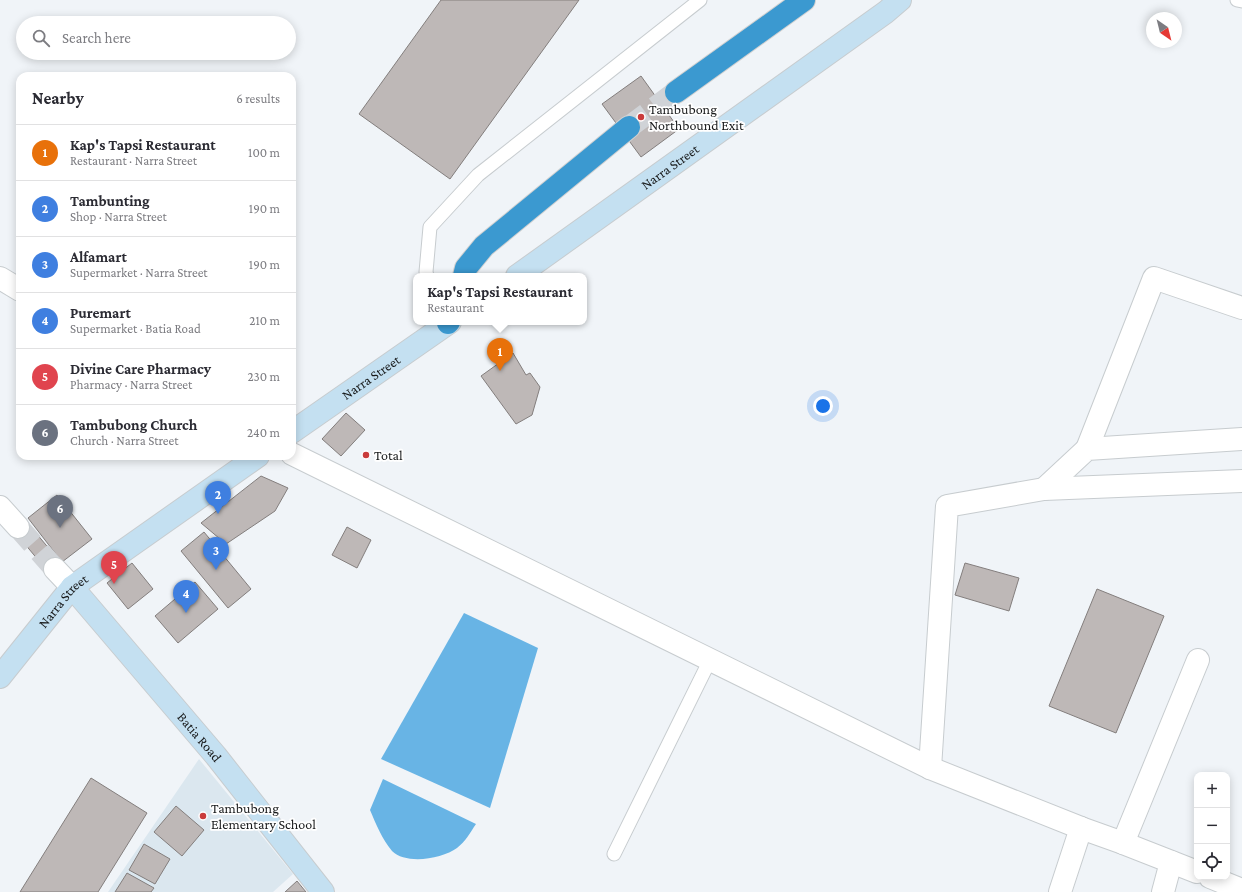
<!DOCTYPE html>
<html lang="en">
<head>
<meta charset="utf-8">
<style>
	:root { --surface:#fff; --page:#f7f7f7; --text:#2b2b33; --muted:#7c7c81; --line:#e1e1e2; --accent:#ca3b3b }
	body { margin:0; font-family:"Crimson Pro",serif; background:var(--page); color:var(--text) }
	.controls { position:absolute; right:12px; bottom:12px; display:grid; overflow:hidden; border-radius:8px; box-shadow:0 2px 10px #0003 }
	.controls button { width:36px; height:36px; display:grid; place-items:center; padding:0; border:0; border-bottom:1px solid var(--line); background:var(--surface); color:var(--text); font:20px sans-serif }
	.compass { position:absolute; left:1146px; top:12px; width:36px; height:36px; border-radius:50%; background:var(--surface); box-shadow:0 2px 10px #0003; rotate:145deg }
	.you { position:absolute; left:823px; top:406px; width:14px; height:14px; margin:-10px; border:3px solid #fff; border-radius:50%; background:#1a73e8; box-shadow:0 0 0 6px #1a73e833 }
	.badge { display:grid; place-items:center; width:26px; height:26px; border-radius:50%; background:var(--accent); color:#fff; font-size:13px; font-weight:700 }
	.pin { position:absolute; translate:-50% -33px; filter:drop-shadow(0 1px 2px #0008) }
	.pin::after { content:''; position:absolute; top:21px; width:14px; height:12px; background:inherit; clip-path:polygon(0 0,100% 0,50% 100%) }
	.popup { position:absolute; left:413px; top:273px; width:174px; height:52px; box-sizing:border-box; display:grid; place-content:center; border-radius:8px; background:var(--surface); filter:drop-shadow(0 1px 3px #0005); font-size:13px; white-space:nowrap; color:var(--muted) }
	.popup b { font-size:15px; color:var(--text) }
	.popup::after { content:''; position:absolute; left:50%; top:100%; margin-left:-8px; border:8px solid transparent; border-top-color:var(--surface) }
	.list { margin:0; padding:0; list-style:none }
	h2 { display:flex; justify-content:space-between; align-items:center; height:52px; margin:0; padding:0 16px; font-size:17px }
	h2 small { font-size:13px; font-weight:400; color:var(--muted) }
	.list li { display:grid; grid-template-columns:26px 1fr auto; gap:12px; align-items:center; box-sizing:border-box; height:56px; padding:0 16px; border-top:1px solid var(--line) }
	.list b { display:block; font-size:15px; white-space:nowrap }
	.list p { margin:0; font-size:13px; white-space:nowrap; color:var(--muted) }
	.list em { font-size:13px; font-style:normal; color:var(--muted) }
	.icon { flex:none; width:22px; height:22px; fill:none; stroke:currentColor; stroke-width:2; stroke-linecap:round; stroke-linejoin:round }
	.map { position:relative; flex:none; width:1242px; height:892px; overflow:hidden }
	.search { position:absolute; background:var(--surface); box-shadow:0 2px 10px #0003; left:16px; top:16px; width:280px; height:44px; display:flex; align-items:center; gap:10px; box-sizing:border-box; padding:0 14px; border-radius:22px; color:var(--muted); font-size:15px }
	.panel { position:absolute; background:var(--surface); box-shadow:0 2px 10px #0003; left:16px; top:72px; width:280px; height:388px; border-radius:12px }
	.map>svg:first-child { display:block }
	.built { fill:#dbe7ef }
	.water { fill:#68b4e5 }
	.building { fill:#beb8b7; stroke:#837e7d }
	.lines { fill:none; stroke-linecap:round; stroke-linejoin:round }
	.street-tunnel { stroke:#d0d3d7; stroke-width:22; stroke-dasharray:22 11; stroke-linecap:butt }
	.highway-tunnel { stroke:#d0d3d7; stroke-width:22; stroke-dasharray:22 11; stroke-linecap:butt }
	.lane-casing { stroke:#c7cccf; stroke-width:15 }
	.street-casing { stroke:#c7cccf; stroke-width:24 }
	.secondary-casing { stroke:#c7cccf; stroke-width:24 }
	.highway-casing { stroke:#d1d1d1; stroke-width:24 }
	.lane { stroke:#fff; stroke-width:13 }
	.street { stroke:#fff; stroke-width:22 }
	.secondary { stroke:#c4e0f1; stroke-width:22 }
	.highway { stroke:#3b99d0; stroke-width:22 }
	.poi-dot { fill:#ca3b3b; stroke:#fff; stroke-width:1.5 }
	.labels { text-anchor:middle; stroke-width:3.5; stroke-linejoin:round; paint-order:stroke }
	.poi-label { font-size:14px; fill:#181a1b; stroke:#fff; text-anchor:start }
	.street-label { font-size:14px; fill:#181a1b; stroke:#fff }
</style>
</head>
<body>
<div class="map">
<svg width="1242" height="892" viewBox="0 0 1242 892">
	<rect width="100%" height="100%" fill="#f0f4f8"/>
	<polygon class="built" points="199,759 293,874 273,892 108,892"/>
	<g class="water">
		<polygon points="464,613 538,648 490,808 381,759"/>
		<path d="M 383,779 L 476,824 C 470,833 465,842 457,848 C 442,859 406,865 392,851 C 382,839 376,824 370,810 Z"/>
	</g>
	<g class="building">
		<polygon points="441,0 579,0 450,179 359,114"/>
		<polygon points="641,76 679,129 641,157 602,104"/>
		<polygon points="513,353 526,375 530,373 540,387 532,415 516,424 481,376"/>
		<polygon points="346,413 365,430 341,456 322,439"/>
		<polygon points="261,476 288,488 275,511 226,544 201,523"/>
		<polygon points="57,495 92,539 62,562 28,518"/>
		<polygon points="26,521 61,563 49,573 14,531"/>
		<polygon points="347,527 371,540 357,568 332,555"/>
		<polygon points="204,532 251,589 228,608 181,551"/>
		<polygon points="132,563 153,589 128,609 107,583"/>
		<polygon points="965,563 1019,578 1009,611 955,595"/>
		<polygon points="195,582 218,609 178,643 155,616"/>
		<polygon points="1097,589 1164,616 1116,733 1049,706"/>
		<polygon points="91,778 147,813 98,892 20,892"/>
		<polygon points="176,806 204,830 182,856 154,832"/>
		<polygon points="144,844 170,859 155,884 129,870"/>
		<polygon points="127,873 154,888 151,892 115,892"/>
		<polygon points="297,881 306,892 285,892"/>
	</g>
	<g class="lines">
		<polyline class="street-tunnel" points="18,527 55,569"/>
		<polyline class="highway-tunnel" points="629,127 676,92"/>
		<g class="lane-casing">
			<g id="lane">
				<polyline points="1237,0 1242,1"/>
				<polyline points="427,276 426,272 430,227 478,175 700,0"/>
				<polyline points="614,854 710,660"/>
			</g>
		</g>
		<g class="street-casing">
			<g id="street">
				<polyline points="0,278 20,290"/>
				<polyline points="1087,449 1154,278 1242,308"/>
				<polyline points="292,454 930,768 1081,828 1123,843 1197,872"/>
				<polyline points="1044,489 1087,449 1242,439"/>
				<polyline points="0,507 18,527"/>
				<polyline points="55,569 72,587"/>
				<polyline points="930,768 947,506 1044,489 1242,481"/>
				<polyline points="1123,843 1198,660"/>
				<polyline points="1210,877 1242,890"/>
				<polyline points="1060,892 1081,828"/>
				<polyline points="1163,892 1171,862"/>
			</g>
		</g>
		<g class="secondary-casing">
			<g id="secondary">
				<path id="s1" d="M 517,276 L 886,12 L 900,0"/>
				<path id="s2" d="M 292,432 L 450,322"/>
				<path id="s3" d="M 72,587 L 216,756 L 323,892"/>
				<path id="s4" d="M 0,677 L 72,587 L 258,456"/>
			</g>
		</g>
		<g class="highway-casing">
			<g id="highway">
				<polyline points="676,92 804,0"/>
				<polyline points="464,276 466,268 484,246 629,127"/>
				<polyline points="448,323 449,322"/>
			</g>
		</g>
		<use href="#lane" class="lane"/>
		<use href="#street" class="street"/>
		<use href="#secondary" class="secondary"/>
		<use href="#highway" class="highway"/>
	</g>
	<g class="poi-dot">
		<circle cx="641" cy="117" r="4"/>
		<circle cx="366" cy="455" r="4"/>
		<circle cx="203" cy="816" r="4"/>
	</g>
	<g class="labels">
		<g class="poi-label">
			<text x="649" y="114">Tambubong<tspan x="649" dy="16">Northbound Exit</tspan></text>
			<text x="374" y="460">Total</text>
			<text x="211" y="813">Tambubong<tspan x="211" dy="16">Elementary School</tspan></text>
		</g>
		<g class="street-label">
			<text dy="5" stroke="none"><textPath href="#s1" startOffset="188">Narra Street</textPath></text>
			<text dy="5" stroke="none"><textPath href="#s2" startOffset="96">Narra Street</textPath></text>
			<text dy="5" stroke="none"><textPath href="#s4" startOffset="99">Narra Street</textPath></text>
			<text dy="5" stroke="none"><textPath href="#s3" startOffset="197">Batia Road</textPath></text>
		</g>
	</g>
</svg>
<div class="controls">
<button>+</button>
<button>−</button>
<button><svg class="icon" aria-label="locate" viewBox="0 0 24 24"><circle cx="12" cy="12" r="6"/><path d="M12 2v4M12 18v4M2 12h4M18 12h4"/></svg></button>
</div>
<svg class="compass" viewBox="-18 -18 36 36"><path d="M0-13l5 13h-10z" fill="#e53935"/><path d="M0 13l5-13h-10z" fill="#7c7c81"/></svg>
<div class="you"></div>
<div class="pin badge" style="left:500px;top:371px;background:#e8710a">1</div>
<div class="popup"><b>Kap's Tapsi Restaurant</b>Restaurant</div>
<div class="pin badge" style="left:218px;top:514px;background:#3f7fe0">2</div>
<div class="pin badge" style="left:216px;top:570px;background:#3f7fe0">3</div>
<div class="pin badge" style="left:186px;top:613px;background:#3f7fe0">4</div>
<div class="pin badge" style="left:114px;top:584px;background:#e0444e">5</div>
<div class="pin badge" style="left:60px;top:528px;background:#6b7280">6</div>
<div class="search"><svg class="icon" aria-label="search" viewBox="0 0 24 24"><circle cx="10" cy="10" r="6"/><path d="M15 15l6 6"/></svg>Search here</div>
<section class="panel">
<h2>Nearby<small>6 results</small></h2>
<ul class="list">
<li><span class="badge" style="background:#e8710a">1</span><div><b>Kap's Tapsi Restaurant</b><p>Restaurant · Narra Street</p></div><em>100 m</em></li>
<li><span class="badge" style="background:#3f7fe0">2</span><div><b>Tambunting</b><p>Shop · Narra Street</p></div><em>190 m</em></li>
<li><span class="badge" style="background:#3f7fe0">3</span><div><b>Alfamart</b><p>Supermarket · Narra Street</p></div><em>190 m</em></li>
<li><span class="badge" style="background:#3f7fe0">4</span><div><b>Puremart</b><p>Supermarket · Batia Road</p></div><em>210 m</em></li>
<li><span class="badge" style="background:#e0444e">5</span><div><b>Divine Care Pharmacy</b><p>Pharmacy · Narra Street</p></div><em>230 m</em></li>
<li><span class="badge" style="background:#6b7280">6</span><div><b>Tambubong Church</b><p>Church · Narra Street</p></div><em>240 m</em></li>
</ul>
</section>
</div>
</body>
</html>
